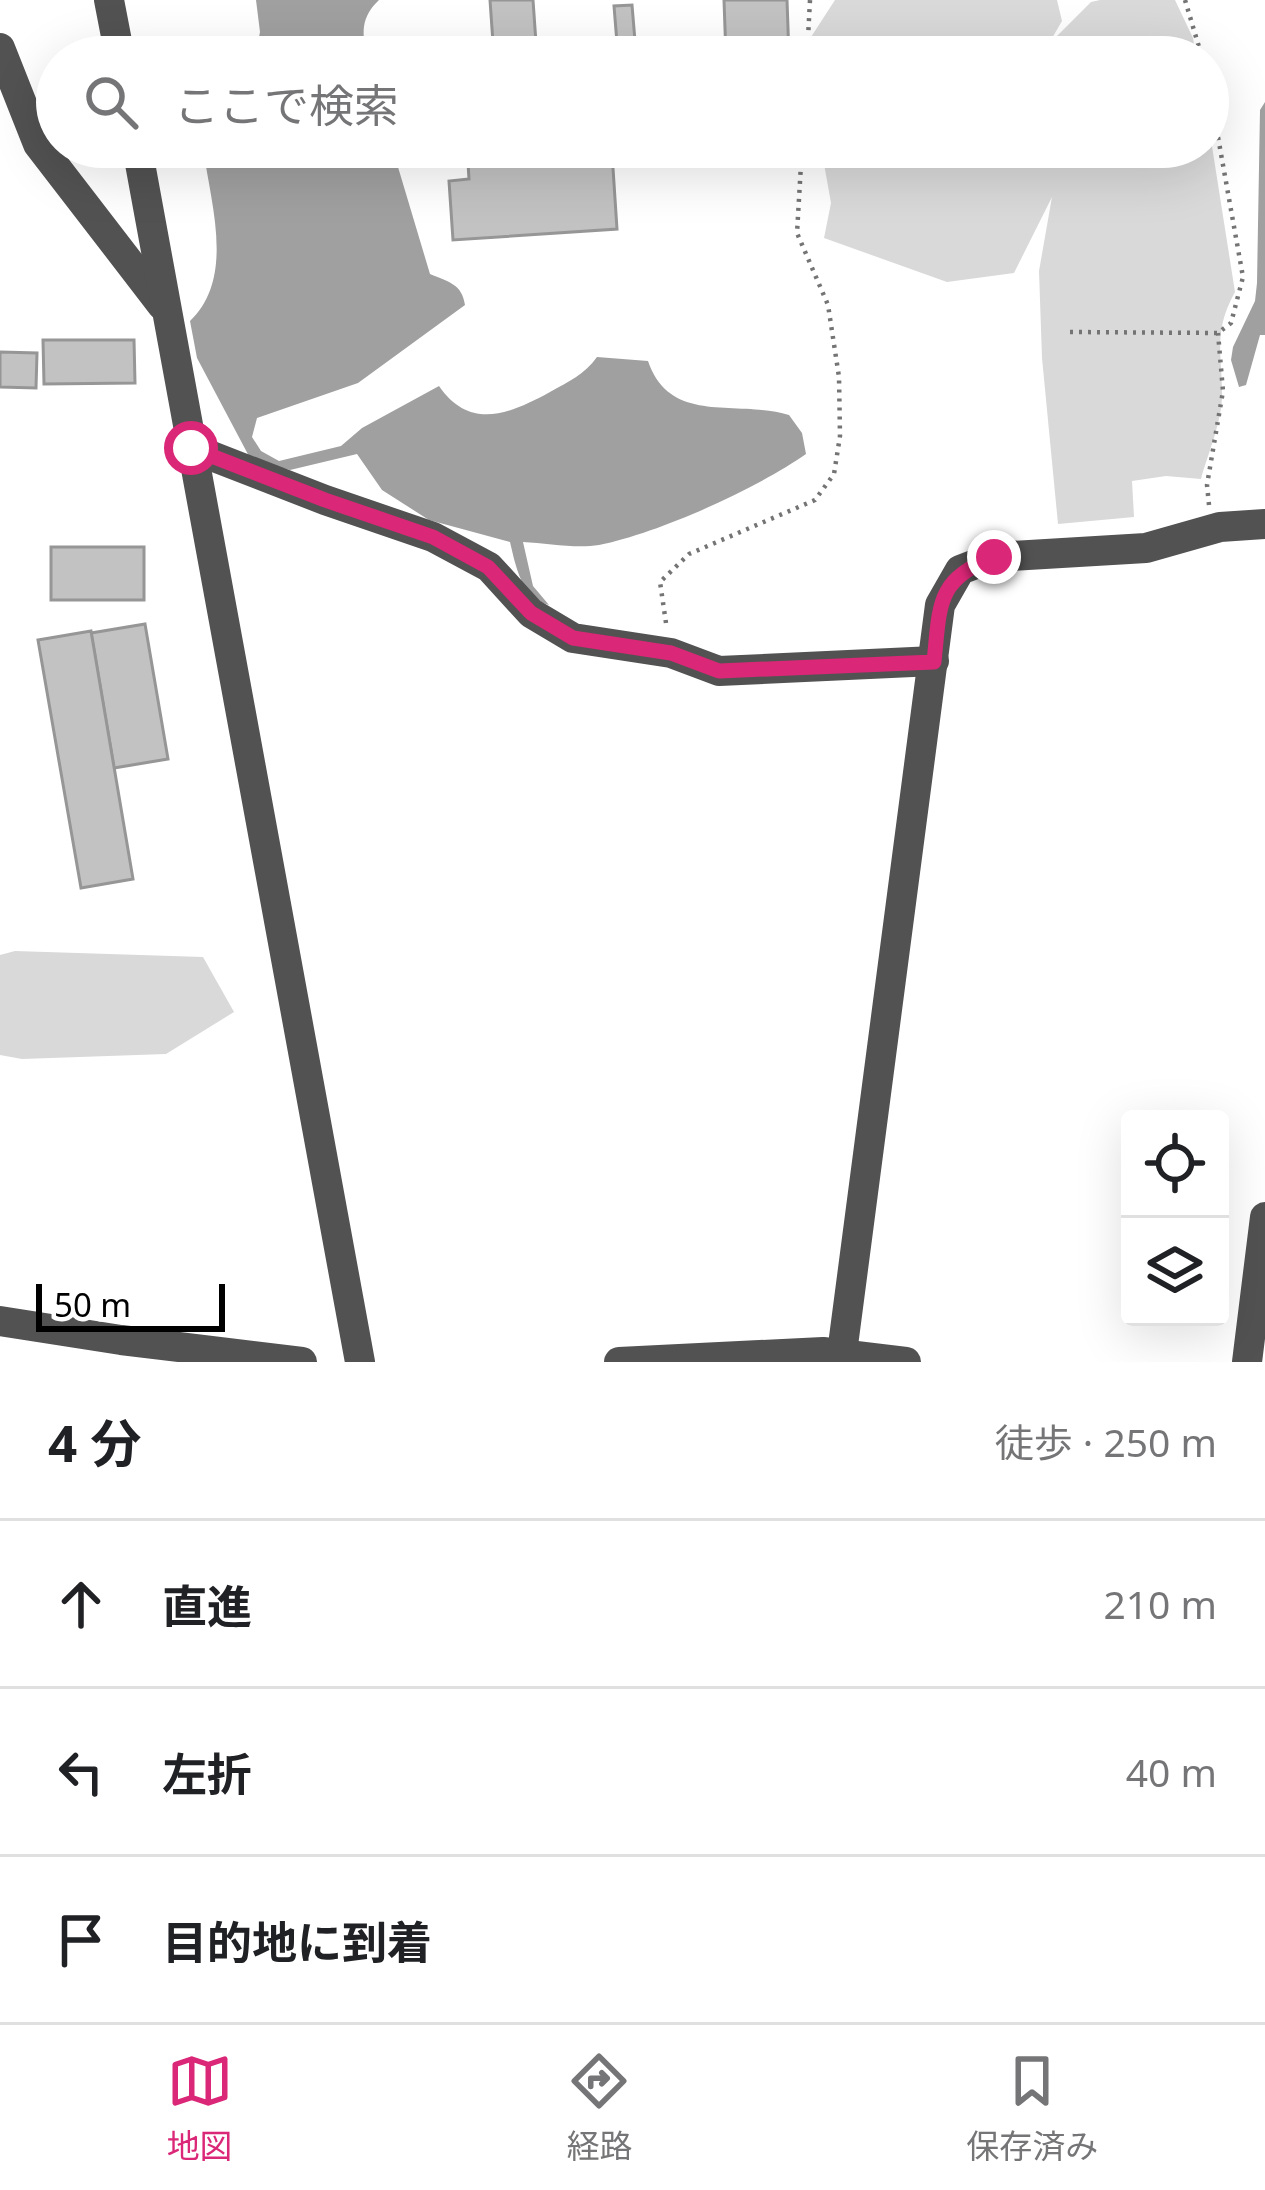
<!DOCTYPE html>
<html lang="ja">
<head>
<meta charset="utf-8">
<style>
	:root { --surface:#fff; --page:#f6f6f6; --text:#202124; --muted:#757577; --line:#e0e0e0; --accent:#db2777 }
	body { margin:0; font-family:"Noto Sans","Noto Sans JP",sans-serif; background:var(--page); color:var(--text) }
	.controls { position:absolute; right:36px; bottom:36px; display:grid; overflow:hidden; border-radius:12px; box-shadow:0 12px 48px #0002 }
	.controls button { width:108px; height:108px; display:grid; place-items:center; padding:0; border:0; border-bottom:3px solid var(--line); background:var(--surface); color:var(--text); font:60px sans-serif }
	.scale { position:absolute; left:36px; bottom:30px; width:189px; box-sizing:border-box; padding-left:12px; border:6px solid #000; border-top:0; font-size:33px; line-height:42px; white-space:nowrap; color:#000; -webkit-text-stroke:9px #fff; paint-order:stroke }
	.stop { position:absolute; width:36px; height:36px; margin:-27px; border:9px solid #db2777; border-radius:50%; background:#fff }
	.stop.end { background:#db2777; border-color:#fff; box-shadow:0 3px 12px #0008 }
	.list { margin:0; padding:0; list-style:none }
	h2 { display:flex; justify-content:space-between; align-items:center; height:156px; margin:0; padding:0 48px; font-size:51px }
	h2 small { font-size:39px; font-weight:400; color:var(--muted) }
	.list li { display:grid; grid-template-columns:78px 1fr auto; gap:36px; align-items:center; box-sizing:border-box; height:168px; padding:0 48px; border-top:3px solid var(--line) }
	.list b { display:block; font-size:45px; white-space:nowrap }
	.list em { font-size:39px; font-style:normal; color:var(--muted) }
	.icon { flex:none; width:66px; height:66px; fill:none; stroke:currentColor; stroke-width:2; stroke-linecap:round; stroke-linejoin:round }
	.map { position:relative; flex:none; width:1265px; height:1362px; overflow:hidden }
	.search { position:absolute; background:var(--surface); box-shadow:0 12px 48px #0002; left:36px; right:36px; top:36px; height:132px; display:flex; align-items:center; gap:30px; box-sizing:border-box; padding:0 42px; border-radius:66px; color:var(--muted); font-size:45px }
	.sheet { height:660px; background:var(--surface) }
	nav { display:flex; justify-content:space-around; align-items:center; box-sizing:border-box; height:168px; border-top:3px solid var(--line); background:var(--surface); font-size:33px; color:var(--muted) }
	nav a { display:grid; justify-items:center; gap:6px }
	nav .on { color:var(--accent) }
	.map>svg:first-child { display:block }
	.green { fill:#d9d9d9 }
	.water { fill:#a0a0a0 }
	.building { fill:#c2c2c2; stroke:#969696; stroke-width:3 }
	.lines { fill:none; stroke-linecap:round; stroke-linejoin:round }
	.path { stroke:#747474; stroke-width:4.5; stroke-dasharray:3 6; stroke-linecap:butt }
	.minor { stroke:#525252; stroke-width:30 }
	.route { stroke:#db2777; stroke-width:15 }
</style>
</head>
<body>
<div class="map">
<svg width="1265" height="1362" viewBox="0 0 1265 1362">
	<rect width="100%" height="100%" fill="#fff"/>
	<g class="green">
		<polygon points="835,0 1057,0 1062,21 1041,57 815,57 811,37"/>
		<polygon points="1100,0 1175,0 1193,38 1196,57 1055,57 1053,40 1091,2"/>
		<path d="M 1208,121 L 1235,292 C 1213,332 1222,352 1222,395 C 1222,422 1208,453 1201,479 L 1166,476 L 1132,481 L 1134,517 L 1058,524 L 1042,358 L 1039,271 L 1052,197 L 1014,273 L 947,282 L 824,238 L 831,203 L 821,147 L 1208,147 Z"/>
		<polygon points="15,951 203,957 234,1012 166,1054 22,1059 0,1055 0,955"/>
	</g>
	<g class="water">
		<path d="M 256,0 L 379,0 C 361,17 361,33 368,57 L 255,57 L 260,32 Z"/>
		<polygon points="1265,102 1265,335 1260,335 1246,385 1239,387 1231,360 1233,347 1255,301 1257,283 1260,110"/>
		<path d="M 203,147 L 392,147 L 430,274 C 449,282 462,284 465,305 L 358,383 L 257,418 L 252,437 L 261,451 L 279,461 L 341,446 L 362,428 L 439,386 C 470,431 510,414 550,392 C 568,382 585,374 597,357 L 648,361 C 670,426 737,399 789,415 L 802,433 L 806,454 C 756,489 659,533 599,545 C 576,549 547,543 523,542 L 533,586 L 549,605 C 521,597 516,567 510,542 L 429,520 L 382,490 L 357,454 L 290,470 L 251,460 L 197,358 L 190,321 C 236,277 210,202 203,147 Z"/>
	</g>
	<g class="building">
		<polygon points="490,0 533,0 537,57 494,57"/>
		<polygon points="724,0 787,0 789,57 726,57"/>
		<polygon points="632,5 635,41 617,43 614,6"/>
		<rect x="741" y="147" width="44" height="15"/>
		<polygon points="612,153 617,229 453,240 449,181 469,179 468,163"/>
		<polygon points="43,340 134,340 135,383 44,384"/>
		<polygon points="0,352 37,353 36,388 0,387"/>
		<rect x="51" y="547" width="93" height="53"/>
		<polygon points="145,624 168,759 114,768 91,633"/>
		<polygon points="91,631 133,879 81,888 38,640"/>
	</g>
	<g class="lines">
		<g class="path">
			<polyline points="1185,0 1202,57"/>
			<polyline points="807,57 810,0"/>
			<polyline points="1070,332 1218,333 1231,323 1243,277 1208,81"/>
			<polyline points="1209,505 1207,485 1223,391 1218,333"/>
			<polyline points="666,623 660,582 689,554 815,500 834,474 840,436 839,377 828,305 797,233 802,147"/>
		</g>
		<g class="minor">
			<polyline points="109,0 120,57"/>
			<polyline points="0,48 38,144 162,305"/>
			<polyline points="137,147 360,1362"/>
			<polyline points="191,448 325,500 433,537 489,567 531,613 573,638 671,653 719,671 934,661"/>
			<polyline points="0,1321 121,1340 302,1362"/>
			<polyline points="842,1353 940,605 960,570 994,557 1146,548 1220,527 1265,524"/>
			<polyline points="619,1362 823,1352 906,1362"/>
			<polyline points="1247,1362 1265,1217"/>
		</g>
	</g>
	<g class="lines">
		<path class="route" d="M 191,448 L 325,500 L 433,537 L 488,567 L 531,613 L 573,638 L 671,653 L 719,671 L 934,662 C 940,605 936,579 994,557"/>
	</g>
</svg>
<div class="controls">
<button><svg class="icon" aria-label="locate" viewBox="0 0 24 24"><circle cx="12" cy="12" r="6"/><path d="M12 2v4M12 18v4M2 12h4M18 12h4"/></svg></button>
<button><svg class="icon" aria-label="layers" viewBox="0 0 24 24"><path d="M12 4l9 5-9 5-9-5zM3 14l9 5 9-5"/></svg></button>
</div>
<div class="scale">50 m</div>
<div class="stop" style="left:191px;top:448px"></div>
<div class="stop end" style="left:994px;top:557px"></div>
<div class="search"><svg class="icon" aria-label="search" viewBox="0 0 24 24"><circle cx="10" cy="10" r="6"/><path d="M15 15l6 6"/></svg>ここで検索</div>
</div>
<section class="sheet">
<h2>4 分<small>徒歩 · 250 m</small></h2>
<ul class="list">
<li><svg class="icon" aria-label="ahead" viewBox="0 0 24 24"><path d="M12 20V5M6 11l6-6 6 6"/></svg><div><b>直進</b></div><em>210 m</em></li>
<li><svg class="icon" aria-label="left" viewBox="0 0 24 24"><path d="M17 20v-9H6M10 6l-5 5 5 5"/></svg><div><b>左折</b></div><em>40 m</em></li>
<li><svg class="icon" aria-label="arrive" viewBox="0 0 24 24"><path d="M6 21V4h12l-3 4 3 4H6"/></svg><div><b>目的地に到着</b></div></li>
</ul>
</section>
<nav>
<a class="on"><svg class="icon" aria-label="map" viewBox="0 0 24 24"><path d="M3 6l6-2 6 2 6-2v14l-6 2-6-2-6 2zM9 4v14M15 6v14"/></svg>地図</a>
<a><svg class="icon" aria-label="directions" viewBox="0 0 24 24"><path d="M12 3l9 9-9 9-9-9zM9 14v-3h6M13 9l2 2-2 2"/></svg>経路</a>
<a><svg class="icon" aria-label="saved" viewBox="0 0 24 24"><path d="M7 4h10v16l-5-4-5 4z"/></svg>保存済み</a>
</nav>
</body>
</html>
